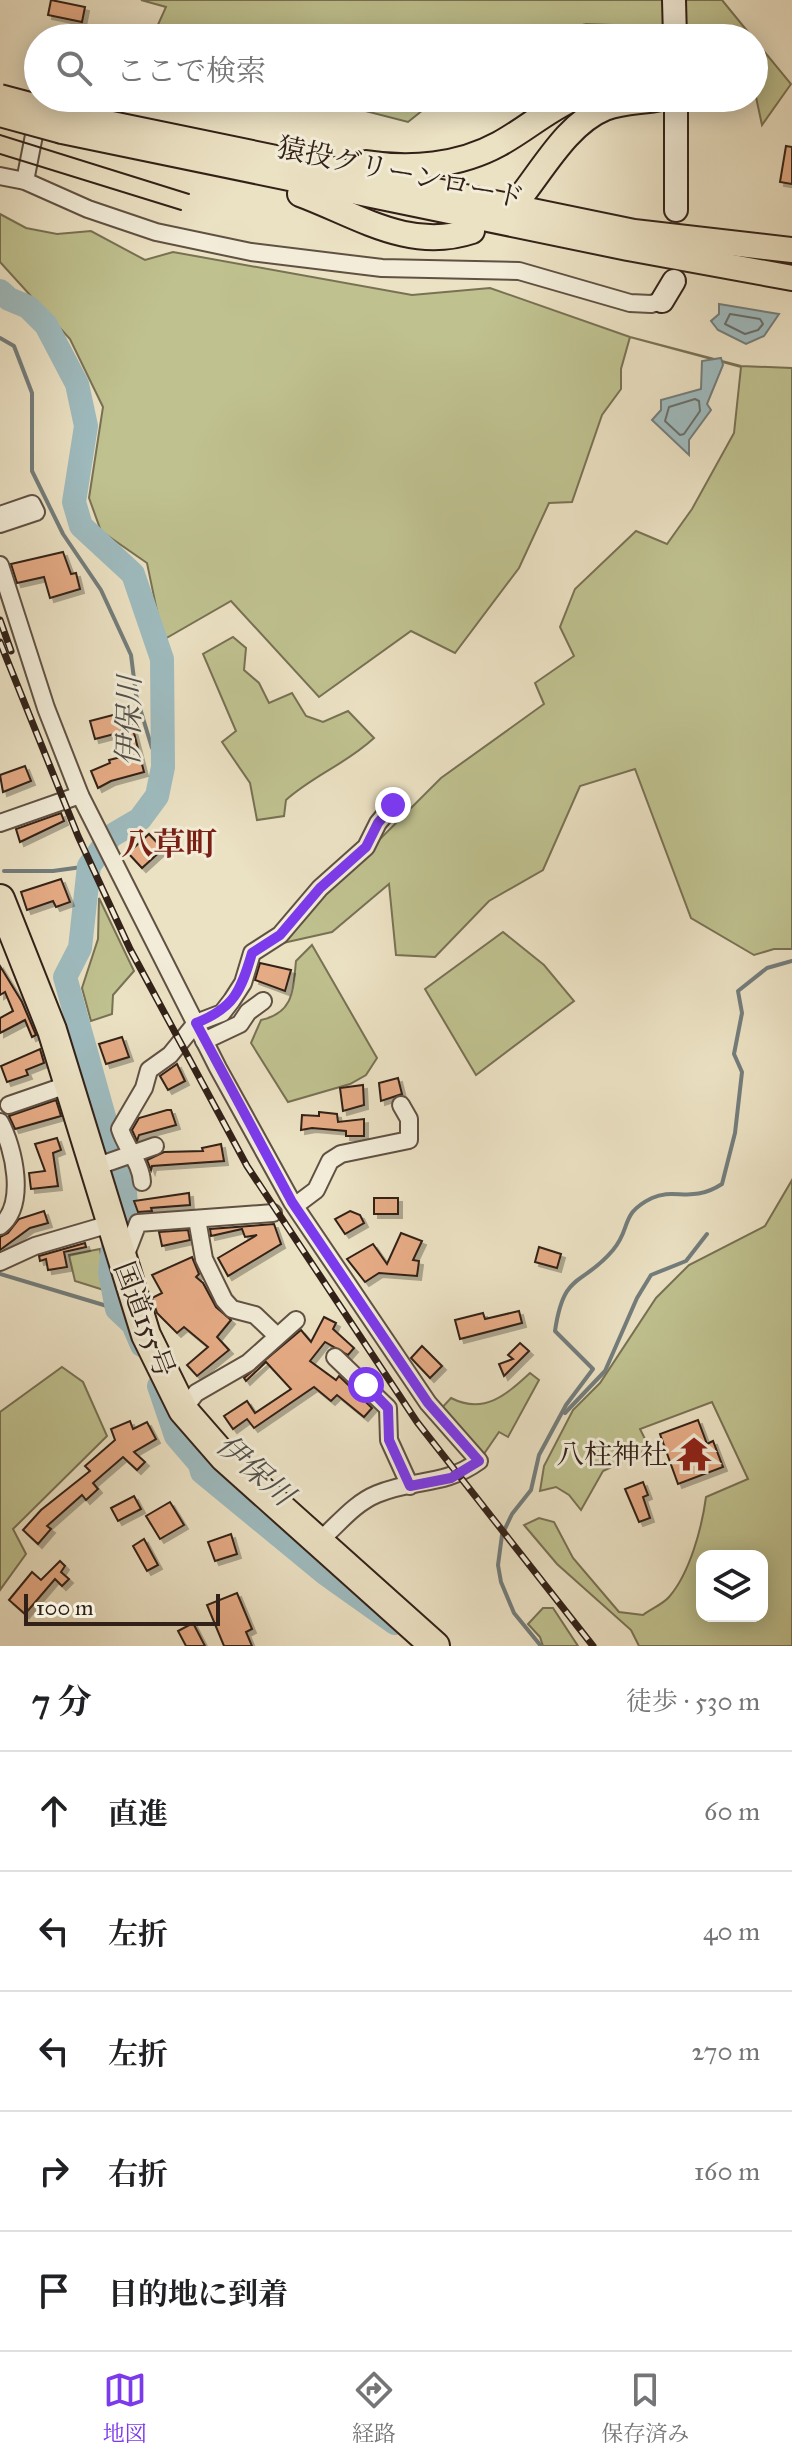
<!DOCTYPE html>
<html lang="ja">
<head>
<meta charset="utf-8">
<style>
	:root { --surface:#fff; --page:#f2f2f2; --text:#202124; --muted:#757577; --line:#e0e0e0; --accent:#7c3aed }
	body { margin:0; font-family:"IM FELL Great Primer","Noto Serif JP",serif; background:var(--page); color:var(--text) }
	.controls { position:absolute; right:24px; bottom:24px; display:grid; overflow:hidden; border-radius:16px; box-shadow:0 4px 20px #0003 }
	.controls button { width:72px; height:72px; display:grid; place-items:center; padding:0; border:0; border-bottom:2px solid var(--line); background:var(--surface); color:var(--text); font:40px sans-serif }
	.scale { position:absolute; left:24px; bottom:20px; width:196px; box-sizing:border-box; padding-left:8px; border:4px solid #322118; border-top:0; font-size:22px; line-height:28px; white-space:nowrap; color:#322118; -webkit-text-stroke:6px #f2ecd8; paint-order:stroke }
	.stop { position:absolute; width:24px; height:24px; margin:-18px; border:6px solid #7c3aed; border-radius:50%; background:#fff }
	.stop.end { background:#7c3aed; border-color:#fff; box-shadow:0 2px 8px #0008 }
	.list { margin:0; padding:0; list-style:none }
	h2 { display:flex; justify-content:space-between; align-items:center; height:104px; margin:0; padding:0 32px; font-size:34px }
	h2 small { font-size:26px; font-weight:400; color:var(--muted) }
	.list li { display:grid; grid-template-columns:52px 1fr auto; gap:24px; align-items:center; box-sizing:border-box; height:120px; padding:0 32px; border-top:2px solid var(--line) }
	.list b { display:block; font-size:30px; white-space:nowrap }
	.list em { font-size:26px; font-style:normal; color:var(--muted) }
	.icon { flex:none; width:44px; height:44px; fill:none; stroke:currentColor; stroke-width:2; stroke-linecap:round; stroke-linejoin:round }
	.map { position:relative; flex:none; width:792px; height:1646px; overflow:hidden }
	.search { position:absolute; background:var(--surface); box-shadow:0 4px 20px #0003; left:24px; right:24px; top:24px; height:88px; display:flex; align-items:center; gap:20px; box-sizing:border-box; padding:0 28px; border-radius:44px; color:var(--muted); font-size:30px }
	.sheet { height:704px; background:var(--surface) }
	nav { display:flex; justify-content:space-around; align-items:center; box-sizing:border-box; height:112px; border-top:2px solid var(--line); background:var(--surface); font-size:22px; color:var(--muted) }
	nav a { display:grid; justify-items:center; gap:4px }
	nav .on { color:var(--accent) }
	.map>svg:first-child { display:block }
	.green { fill:#bfc18f; stroke:#787154; stroke-width:2; fill-rule:evenodd }
	.water { fill:#9ebbbf; stroke:#737d7c; stroke-width:2 }
	.lines { fill:none; stroke-linecap:round; stroke-linejoin:round }
	.shore { stroke:#686e6c; stroke-width:2 }
	.stream { stroke:#737d7c; stroke-width:4 }
	.river { stroke:#9ebbbf; stroke-width:24 }
	.building { fill:#e5ab85; stroke:#322118; stroke-width:2; filter:url(#shadow) }
	.street-casing { stroke:#605143; stroke-width:20 }
	.secondary-casing { stroke:#322118; stroke-width:26 }
	.primary-casing { stroke:#322118; stroke-width:28 }
	.highway-casing { stroke:#322118; stroke-width:32 }
	.street { stroke:#f2ecd8; stroke-width:16 }
	.secondary { stroke:#f2ecd8; stroke-width:22 }
	.primary { stroke:#ebe1c3; stroke-width:24 }
	.highway { stroke:#ebe1c3; stroke-width:28 }
	.tram { stroke:#322118; stroke-width:2 }
	.rail-casing { stroke:#322118; stroke-width:7 }
	.rail { stroke:#f2ecd8; stroke-width:4; stroke-dasharray:12; stroke-linecap:butt }
	.primary-bridge-casing { stroke:#322118; stroke-width:28; stroke-linecap:butt }
	.primary-bridge { stroke:#ebe1c3; stroke-width:24 }
	.route { stroke:#7c3aed; stroke-width:10 }
	.labels { text-anchor:middle; stroke-width:6; stroke-linejoin:round; paint-order:stroke }
	.street-label { font-size:28px; fill:#322118; stroke:#f2ecd8 }
	.poi-label { font-size:28px; fill:#322118; stroke:#f2ecd8; text-anchor:end }
	.water-label { font-size:30px; font-style:italic; fill:#524f4a; stroke:#f2ecd8 }
	.quarter-label { font-size:32px; font-weight:bold; fill:#7a1f14; stroke:#f2ecd8 }
</style>
</head>
<body>
<div class="map">
<svg width="792" height="1646" viewBox="0 0 792 1646">
	<defs>
		<filter id="shadow"><feDropShadow dx="4" dy="4" stdDeviation="0" flood-color="#0004"/></filter>
	</defs>
	<rect width="100%" height="100%" fill="#ebe1c3"/>
	<filter id="stains"><feTurbulence type="fractalNoise" baseFrequency=".0025" numOctaves="4"/><feColorMatrix values="0 0 0 0 .2 0 0 0 0 .09 0 0 0 0 .02 0 0 0 .5 -.17"/></filter>
	<radialGradient id="worn" r=".72"><stop offset=".6" stop-color="#630" stop-opacity="0"/><stop offset="1" stop-color="#630" stop-opacity=".3"/></radialGradient>
	<g class="green">
		<polygon points="141,0 722,0 753,38 653,38 613,25 586,24 534,38 152,38 166,7"/>
		<polygon points="754,39 791,84 762,125 754,88"/>
		<polygon points="276,98 438,98 408,122 346,106"/>
		<polygon points="0,214 26,228 57,234 91,231 145,260 173,252 412,295 490,288 630,337 741,366 792,368 792,949 774,949 754,955 691,918 635,769 580,786 543,870 489,901 435,957 396,955 389,884 332,932 274,945 441,778 544,704 535,683 574,656 560,627 575,589 636,531 667,544 692,509 734,433 741,367 630,337 621,369 621,389 602,415 572,502 549,503 519,568 455,653 411,631 319,697 231,601 163,640 147,563 101,531 89,498 103,407 70,339 0,262"/>
		<path d="M 233,637 L 246,648 L 244,670 L 259,683 L 269,703 L 292,693 L 306,716 L 323,722 L 348,711 L 374,738 C 346,764 314,775 286,800 L 284,816 L 257,820 L 250,783 L 222,742 L 236,731 L 203,654 Z"/>
		<polygon points="99,898 134,971 113,995 112,1014 91,1021 82,988 98,939"/>
		<polygon points="503,932 544,965 574,1001 476,1075 425,989"/>
		<path d="M 312,945 L 377,1058 L 366,1075 L 350,1084 L 288,1102 L 251,1043 L 261,1020 C 294,1013 293,990 296,961 Z"/>
		<path d="M 792,1180 L 792,1646 L 639,1646 L 631,1630 L 557,1564 L 524,1525 L 539,1518 L 554,1522 L 573,1558 L 619,1612 L 643,1615 C 651,1609 663,1604 669,1597 C 690,1573 702,1527 706,1497 L 748,1479 L 712,1402 L 640,1429 L 650,1449 L 603,1471 L 581,1510 L 569,1495 L 556,1487 L 540,1491 L 544,1466 L 573,1410 L 600,1383 L 656,1298 L 689,1265 L 765,1226 ZM 702,1556 L 762,1556 L 762,1616 L 702,1616 Z"/>
		<polygon points="100,1249 107,1291 75,1281 69,1255"/>
		<polygon points="62,1367 83,1382 107,1436 13,1529 26,1554 0,1590 0,1412"/>
		<path d="M 530,1373 L 539,1380 L 508,1437 L 499,1432 L 479,1461 L 437,1413 L 451,1398 C 484,1415 506,1395 530,1373 Z"/>
		<polygon points="543,1608 553,1608 578,1646 543,1646 540,1637 528,1624"/>
	</g>
	<g class="water">
		<polygon points="719,304 779,314 764,336 746,344 718,330 711,321 719,314"/>
		<polygon points="721,358 723,365 707,404 711,410 689,440 689,455 652,420 661,410 661,400 701,389 702,361"/>
	</g>
	<g class="lines">
		<g class="shore">
			<polygon points="730,314 760,319 763,324 758,330 745,334 725,324"/>
			<polygon points="695,399 699,401 700,411 684,434 680,435 665,421 669,407"/>
		</g>
		<g class="stream">
			<polyline points="0,338 14,346 32,393 32,471 63,534 101,590 131,655 136,695 152,748"/>
			<polyline points="4,871 53,871 89,866"/>
			<polyline points="0,1274 117,1309"/>
			<polyline points="565,1413 605,1371 637,1298 651,1275 686,1261 707,1234"/>
			<path d="M 541,1646 L 514,1613 L 501,1582 L 498,1565 L 502,1535 L 512,1514 L 531,1490 L 539,1455 L 566,1405 L 593,1369 L 555,1331 C 564,1270 582,1287 613,1250 C 632,1228 619,1214 652,1198 C 675,1187 691,1204 722,1184 L 735,1133 L 742,1072 L 734,1054 L 742,1013 L 738,991 L 767,968 L 792,961"/>
		</g>
		<g class="river">
			<polyline points="0,291 9,299 28,307 46,325 77,384 86,426 74,502 81,526 133,574 162,659 163,767 157,796 140,819 111,836 89,866 80,948 65,977 125,1192 127,1218"/>
			<polyline points="113,1246 110,1273 117,1309 133,1324 142,1345"/>
			<polyline points="159,1386 176,1436 200,1464 202,1472 326,1574 395,1623"/>
		</g>
	</g>
	<g class="building">
		<polygon points="51,0 85,7 82,22 48,15"/>
		<polygon points="786,146 792,147 792,184 780,182"/>
		<polygon points="63,552 71,574 76,573 80,589 50,598 44,577 17,583 11,564"/>
		<polygon points="117,714 122,732 95,739 90,721"/>
		<polygon points="132,725 144,772 111,781 98,788 91,771 110,763 109,760 129,755 123,727"/>
		<polygon points="25,766 31,781 3,792 0,775"/>
		<polygon points="61,813 64,821 20,842 16,829"/>
		<polygon points="149,834 163,849 142,868 128,853"/>
		<polygon points="61,879 70,902 56,907 53,901 27,910 21,892"/>
		<polygon points="260,963 291,970 285,991 255,980"/>
		<polygon points="0,966 22,1002 36,1035 32,1037 25,1020 0,1033 0,1018 13,1011 5,992 0,995"/>
		<polygon points="122,1037 129,1057 106,1064 99,1044"/>
		<polygon points="40,1049 44,1063 26,1070 28,1075 7,1082 1,1066"/>
		<polygon points="177,1064 185,1081 168,1090 160,1076"/>
		<polygon points="398,1078 402,1094 381,1101 379,1083"/>
		<polygon points="363,1085 364,1105 343,1111 340,1088"/>
		<polygon points="56,1100 61,1116 15,1129 9,1116"/>
		<polygon points="167,1110 171,1110 176,1125 139,1135 137,1141 132,1130 139,1118"/>
		<polygon points="319,1112 337,1114 338,1122 364,1119 364,1136 346,1136 346,1131 312,1128 301,1130 302,1115 319,1116"/>
		<polygon points="57,1138 61,1150 53,1153 58,1186 31,1189 29,1173 45,1171 35,1144"/>
		<polygon points="221,1144 224,1161 152,1166 151,1170 147,1160 164,1152 203,1151 202,1148"/>
		<polygon points="189,1193 190,1205 151,1208 152,1211 138,1212 134,1201"/>
		<rect x="374" y="1198" width="24" height="16"/>
		<polygon points="44,1211 48,1223 30,1228 0,1250 0,1237 8,1233 19,1219"/>
		<polygon points="350,1211 360,1215 364,1223 345,1234 335,1219"/>
		<polygon points="274,1224 281,1244 228,1276 218,1258 257,1235 245,1237 242,1229 211,1236 210,1229"/>
		<polygon points="188,1230 190,1240 162,1246 159,1232"/>
		<polygon points="401,1233 422,1241 413,1260 419,1261 417,1276 379,1273 365,1282 347,1259 373,1244 387,1264"/>
		<polygon points="85,1243 86,1247 64,1252 67,1267 48,1270 46,1259 40,1261 39,1256"/>
		<polygon points="539,1247 561,1254 557,1268 535,1262"/>
		<polygon points="192,1257 199,1274 196,1277 203,1283 216,1307 231,1320 217,1337 229,1350 197,1376 187,1365 208,1347 184,1327 177,1333 157,1313 152,1298 162,1293 152,1275"/>
		<polygon points="519,1311 522,1323 460,1339 455,1320 483,1313 485,1319"/>
		<polygon points="324,1317 336,1323 333,1329 354,1348 348,1355 325,1342 310,1361 336,1380 339,1376 372,1408 364,1417 337,1395 331,1401 314,1387 254,1428 247,1419 233,1429 224,1416 247,1401 255,1413 291,1389 266,1362 246,1381 244,1378 301,1330 311,1342"/>
		<polygon points="520,1343 529,1351 504,1376 499,1364 513,1359 508,1355"/>
		<polygon points="422,1346 442,1366 430,1378 411,1358"/>
		<polygon points="698,1420 707,1444 713,1441 723,1467 678,1484 660,1434"/>
		<polygon points="130,1421 133,1429 147,1422 156,1439 134,1452 145,1462 137,1470 123,1457 93,1483 98,1489 86,1500 82,1495 47,1526 51,1529 38,1544 23,1530 41,1510 90,1471 85,1466 115,1440 111,1429"/>
		<polygon points="643,1482 648,1495 643,1497 650,1518 639,1522 625,1489"/>
		<polygon points="134,1496 141,1509 118,1521 111,1508"/>
		<polygon points="170,1502 184,1525 160,1539 146,1516"/>
		<polygon points="231,1534 237,1554 215,1561 208,1542"/>
		<polygon points="144,1539 158,1565 147,1571 133,1546"/>
		<polygon points="60,1561 65,1566 61,1572 69,1579 62,1586 55,1579 25,1614 9,1600 32,1572 41,1580"/>
		<polygon points="237,1593 252,1629 246,1632 252,1646 224,1646 207,1605"/>
		<polygon points="193,1623 205,1646 186,1646 178,1631"/>
	</g>
	<g class="lines">
		<g class="street-casing">
			<g id="street">
				<polyline points="0,176 25,181 88,209 156,232 251,252 382,268 519,271 630,303 651,304 662,301"/>
				<polyline points="25,181 38,115"/>
				<polyline points="0,515 32,504 36,512 0,524"/>
				<path d="M 0,565 L 46,708 L 80,795 L 218,1068 L 292,1202 L 428,1403 L 479,1461 C 443,1487 414,1478 377,1494 C 353,1504 338,1525 318,1542"/>
				<polyline points="0,823 80,795"/>
				<polyline points="204,1041 240,1024 248,1012 263,1001"/>
				<polyline points="9,1105 70,1084"/>
				<path d="M 0,1122 C 14,1148 27,1205 0,1226"/>
				<polyline points="95,1167 155,1146"/>
				<path d="M 142,1182 C 141,1163 126,1148 120,1129 L 144,1088 L 149,1070 L 170,1055 L 196,1023 L 222,1013 L 232,1000 L 243,983 L 252,953 L 280,935 L 320,888 L 366,847 L 378,823 L 393,805"/>
				<polyline points="296,1205 316,1190 330,1161 341,1154 409,1140 409,1119 401,1105"/>
				<polyline points="197,1219 204,1259 224,1300 232,1309 255,1315 276,1335"/>
				<polyline points="0,1262 35,1246 110,1224"/>
				<polyline points="123,1262 138,1223 273,1213"/>
				<polyline points="335,1357 388,1408 389,1440 410,1486"/>
				<polyline points="183,1410 196,1393 248,1363 296,1320"/>
			</g>
		</g>
		<g class="secondary-casing">
			<g id="secondary">
				<polyline points="674,0 675,38"/>
				<polyline points="676,98 676,210"/>
				<polyline points="662,301 674,281"/>
			</g>
		</g>
		<g class="primary-casing">
			<g id="primary">
				<polyline points="68,115 634,232 792,250"/>
				<polyline points="62,131 628,248 792,278"/>
				<path d="M 366,163 C 410,170 459,166 499,144 C 525,130 547,110 574,98"/>
				<path d="M 300,194 C 357,215 409,252 472,231"/>
				<path d="M 519,199 C 543,169 568,123 605,108 C 623,101 643,102 661,98"/>
			</g>
		</g>
		<g class="highway-casing">
			<polyline id="highway" points="0,899 52,1030 146,1335 183,1410 224,1457 435,1646"/>
		</g>
		<use href="#street" class="street"/>
		<use href="#secondary" class="secondary"/>
		<use href="#primary" class="primary"/>
		<use href="#highway" class="highway"/>
		<g class="tram">
			<polyline points="0,135 189,194"/>
			<polyline points="0,154 181,210"/>
		</g>
		<g class="rail-casing">
			<g id="rail">
				<polyline points="0,620 11,651"/>
				<polyline points="0,642 78,836 130,949 247,1166 417,1422 593,1646"/>
			</g>
		</g>
		<use href="#rail" class="rail"/>
		<g class="primary-bridge-casing">
			<g id="primary-bridge">
				<polyline points="0,97 68,115"/>
				<polyline points="0,114 62,131"/>
			</g>
		</g>
		<use href="#primary-bridge" class="primary-bridge"/>
	</g>
	<g class="lines">
		<path class="route" d="M 366,1385 L 388,1408 L 389,1440 L 410,1486 L 451,1478 L 479,1461 L 428,1403 L 292,1202 L 196,1023 C 234,1008 241,991 252,953 L 280,935 L 320,888 L 366,847 L 378,823 L 393,805"/>
	</g>
	<defs>
		<g id="temple-bare" transform="scale(2.76)"><path d="M0-6L5-2H3V0L6.5 2.5H4V6H1.5V3h-3V6H-4V2.5H-6.5L-3 0V-2H-5Z" fill="#8f2418" stroke="#f2ecd8" stroke-width="2.5" paint-order="stroke"/></g>
	</defs>
	<g fill-rule="evenodd">
		<use href="#temple-bare" x="694" y="1454"/>
	</g>
	<g class="labels">
		<g class="street-label">
			<text transform="translate(401 172) rotate(12)" y="10">猿投グリーンロード</text>
			<text transform="translate(145 1319) rotate(69)" y="10">国道155号</text>
		</g>
		<g class="poi-label">
			<text x="668" y="1464">八柱神社</text>
		</g>
		<g class="water-label">
			<text transform="translate(129 721) rotate(-89)" y="10">伊保川</text>
			<text transform="translate(255 1470) rotate(41)" y="10">伊保川</text>
		</g>
		<g class="quarter-label">
			<text x="169" y="855">八草町</text>
		</g>
	</g>
	<rect width="100%" height="100%" filter="url(#stains)"/>
	<rect width="100%" height="100%" fill="url(#worn)"/>
</svg>
<div class="controls">
<button><svg class="icon" aria-label="layers" viewBox="0 0 24 24"><path d="M12 4l9 5-9 5-9-5zM3 14l9 5 9-5"/></svg></button>
</div>
<div class="scale">100 m</div>
<div class="stop" style="left:366px;top:1385px"></div>
<div class="stop end" style="left:393px;top:805px"></div>
<div class="search"><svg class="icon" aria-label="search" viewBox="0 0 24 24"><circle cx="10" cy="10" r="6"/><path d="M15 15l6 6"/></svg>ここで検索</div>
</div>
<section class="sheet">
<h2>7 分<small>徒歩 · 530 m</small></h2>
<ul class="list">
<li><svg class="icon" aria-label="ahead" viewBox="0 0 24 24"><path d="M12 20V5M6 11l6-6 6 6"/></svg><div><b>直進</b></div><em>60 m</em></li>
<li><svg class="icon" aria-label="left" viewBox="0 0 24 24"><path d="M17 20v-9H6M10 6l-5 5 5 5"/></svg><div><b>左折</b></div><em>40 m</em></li>
<li><svg class="icon" aria-label="left" viewBox="0 0 24 24"><path d="M17 20v-9H6M10 6l-5 5 5 5"/></svg><div><b>左折</b></div><em>270 m</em></li>
<li><svg class="icon" aria-label="right" viewBox="0 0 24 24"><path d="M7 20v-9h11M14 6l5 5-5 5"/></svg><div><b>右折</b></div><em>160 m</em></li>
<li><svg class="icon" aria-label="arrive" viewBox="0 0 24 24"><path d="M6 21V4h12l-3 4 3 4H6"/></svg><div><b>目的地に到着</b></div></li>
</ul>
</section>
<nav>
<a class="on"><svg class="icon" aria-label="map" viewBox="0 0 24 24"><path d="M3 6l6-2 6 2 6-2v14l-6 2-6-2-6 2zM9 4v14M15 6v14"/></svg>地図</a>
<a><svg class="icon" aria-label="directions" viewBox="0 0 24 24"><path d="M12 3l9 9-9 9-9-9zM9 14v-3h6M13 9l2 2-2 2"/></svg>経路</a>
<a><svg class="icon" aria-label="saved" viewBox="0 0 24 24"><path d="M7 4h10v16l-5-4-5 4z"/></svg>保存済み</a>
</nav>
</body>
</html>
